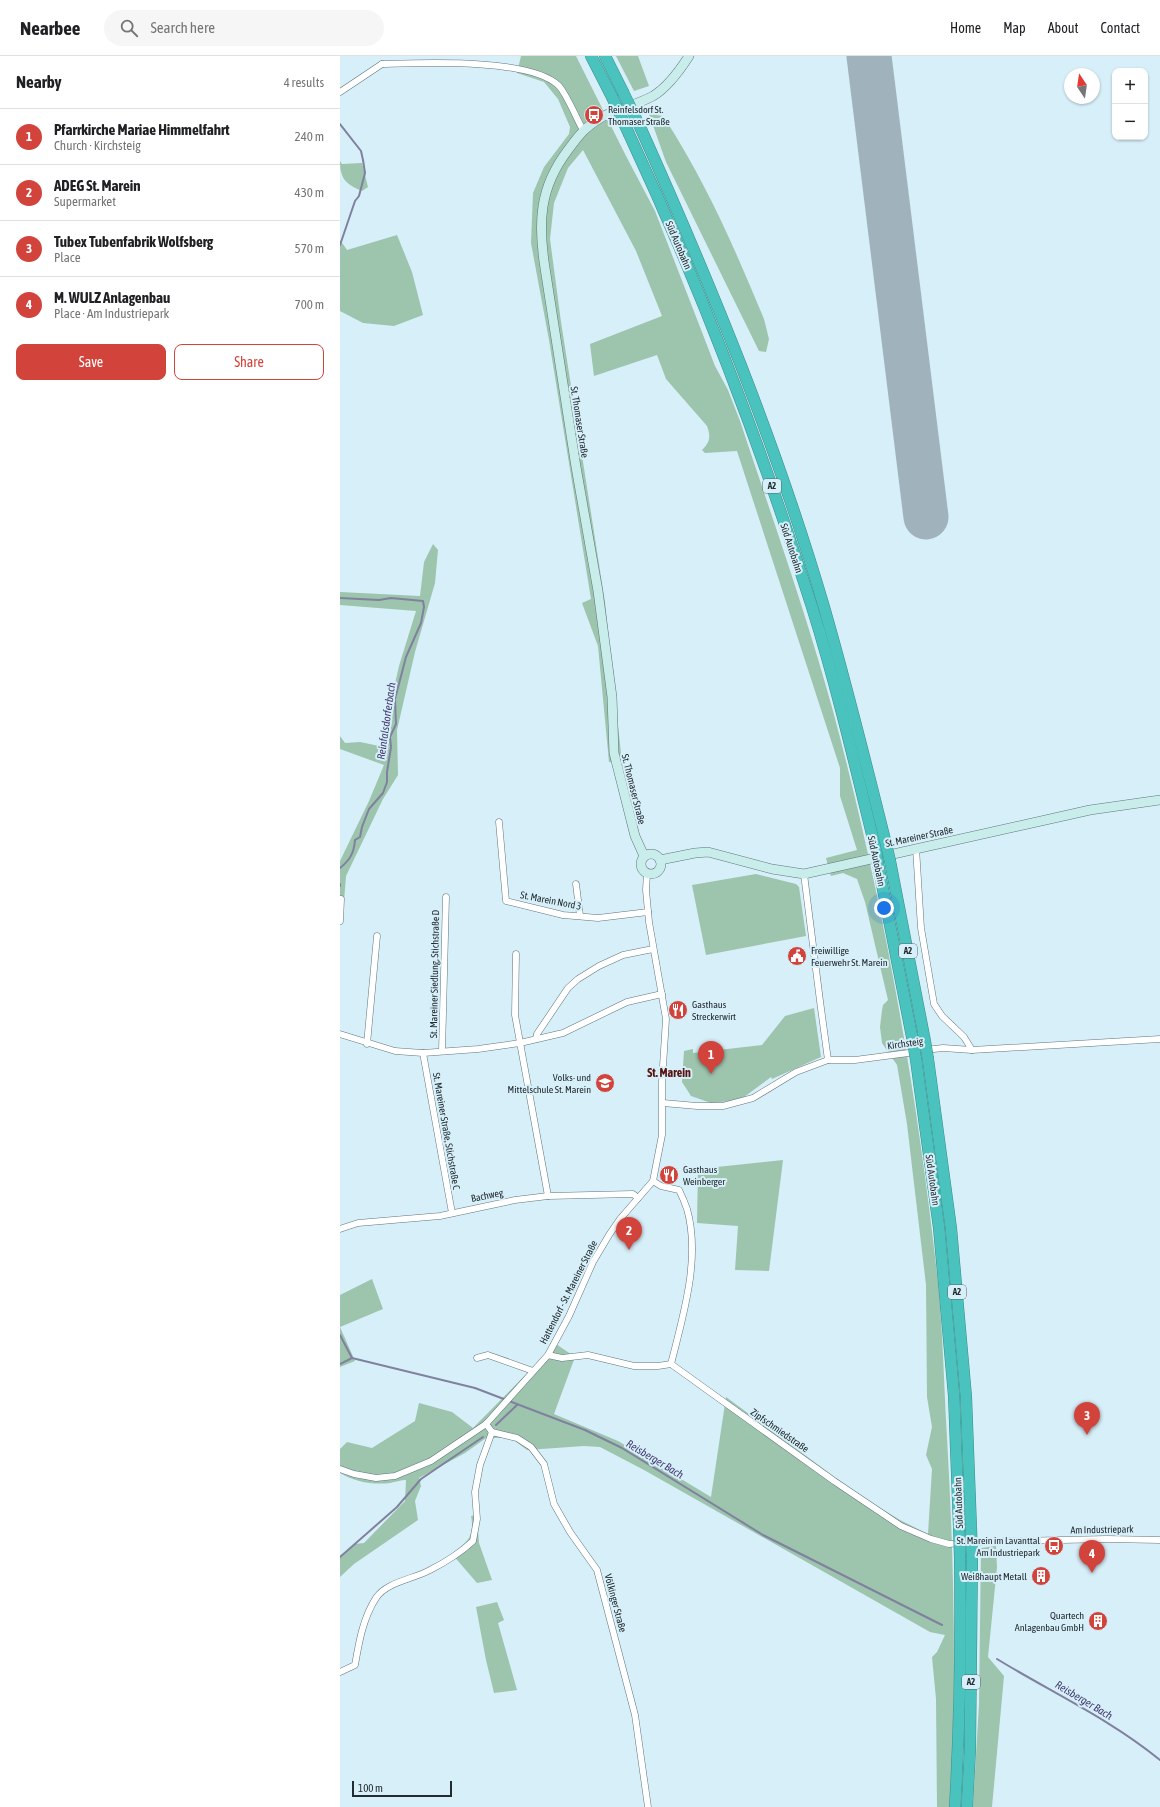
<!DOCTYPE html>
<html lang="en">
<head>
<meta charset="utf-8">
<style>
	:root { --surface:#fff; --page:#f6f6f6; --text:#202124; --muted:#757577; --line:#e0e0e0; --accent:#d1433b }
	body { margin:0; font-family:"Asap Condensed",sans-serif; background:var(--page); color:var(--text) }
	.controls { position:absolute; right:12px; top:12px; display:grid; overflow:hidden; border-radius:8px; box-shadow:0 1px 3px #0004 }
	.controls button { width:36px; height:36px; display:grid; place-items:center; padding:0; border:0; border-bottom:1px solid var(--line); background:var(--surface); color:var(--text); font:20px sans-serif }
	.compass { position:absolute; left:724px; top:12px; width:36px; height:36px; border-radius:50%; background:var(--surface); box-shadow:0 1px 3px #0004; rotate:347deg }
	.scale { position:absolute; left:12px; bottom:10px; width:100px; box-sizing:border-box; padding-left:4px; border:2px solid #222b2f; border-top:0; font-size:11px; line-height:14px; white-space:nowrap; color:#222b2f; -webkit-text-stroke:3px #d7eff9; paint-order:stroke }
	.you { position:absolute; left:544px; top:852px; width:14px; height:14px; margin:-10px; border:3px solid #fff; border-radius:50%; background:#1a73e8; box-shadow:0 0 0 6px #1a73e833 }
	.badge { display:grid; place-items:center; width:26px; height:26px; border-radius:50%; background:var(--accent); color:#fff; font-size:13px; font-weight:700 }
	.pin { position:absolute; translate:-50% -33px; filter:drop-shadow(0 1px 2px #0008) }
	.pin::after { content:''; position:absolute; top:21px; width:14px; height:12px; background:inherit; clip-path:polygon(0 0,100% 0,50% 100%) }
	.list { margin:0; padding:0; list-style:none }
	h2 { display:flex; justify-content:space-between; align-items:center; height:52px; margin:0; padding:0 16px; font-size:17px }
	h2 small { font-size:13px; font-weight:400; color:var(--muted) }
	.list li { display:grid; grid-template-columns:26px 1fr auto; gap:12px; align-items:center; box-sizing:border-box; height:56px; padding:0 16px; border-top:1px solid var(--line) }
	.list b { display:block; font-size:15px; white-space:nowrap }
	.list p { margin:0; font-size:13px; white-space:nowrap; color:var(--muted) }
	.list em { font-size:13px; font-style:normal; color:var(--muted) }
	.actions { display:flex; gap:8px; padding:12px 16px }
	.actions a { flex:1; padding:9px 0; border:1px solid var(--accent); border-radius:8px; text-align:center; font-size:14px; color:var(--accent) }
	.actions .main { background:var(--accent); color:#fff }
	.icon { flex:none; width:22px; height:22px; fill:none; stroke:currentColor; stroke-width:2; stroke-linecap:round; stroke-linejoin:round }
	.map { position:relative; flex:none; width:820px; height:1751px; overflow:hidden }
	header { display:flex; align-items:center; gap:24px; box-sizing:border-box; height:56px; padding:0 20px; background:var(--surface); border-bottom:1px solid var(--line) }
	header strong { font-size:19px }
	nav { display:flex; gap:22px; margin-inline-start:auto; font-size:14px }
	.search { width:280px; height:36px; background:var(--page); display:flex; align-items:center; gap:10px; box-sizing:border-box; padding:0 14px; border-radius:22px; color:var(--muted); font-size:15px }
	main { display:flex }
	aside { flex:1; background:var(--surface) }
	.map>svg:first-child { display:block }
	.green { fill:#9dc4ad }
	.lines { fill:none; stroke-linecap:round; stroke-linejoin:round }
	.stream { stroke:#80819f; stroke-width:2 }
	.runway { stroke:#a0b3bc; stroke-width:45 }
	.street-casing { stroke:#60757d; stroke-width:7 }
	.secondary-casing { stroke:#60757d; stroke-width:10 }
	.highway-casing { stroke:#3c8d8b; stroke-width:12 }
	.street { stroke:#fff; stroke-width:6 }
	.secondary { stroke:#c9edeb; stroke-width:9 }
	.highway { stroke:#4ac2bd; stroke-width:11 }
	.highway-bridge-casing { stroke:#3c8d8b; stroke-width:12; stroke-linecap:butt }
	.highway-bridge { stroke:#4ac2bd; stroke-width:11 }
	.labels { text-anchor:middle; stroke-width:4; stroke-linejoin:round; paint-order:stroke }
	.shield { fill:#d7eff9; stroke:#58666c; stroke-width:1 }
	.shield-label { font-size:9px; font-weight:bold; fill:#222b2f }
	.poi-label { font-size:10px; fill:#222b2f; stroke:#d7eff9; text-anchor:start }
	.street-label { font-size:10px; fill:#222b2f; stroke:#d7eff9 }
	.water-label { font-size:11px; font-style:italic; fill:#42396f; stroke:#d7eff9 }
	.quarter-label { font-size:12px; font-weight:bold; fill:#571310; stroke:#d7eff9 }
</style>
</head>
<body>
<header>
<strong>Nearbee</strong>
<div class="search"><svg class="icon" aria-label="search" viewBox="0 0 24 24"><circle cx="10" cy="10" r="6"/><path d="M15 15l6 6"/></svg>Search here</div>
<nav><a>Home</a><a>Map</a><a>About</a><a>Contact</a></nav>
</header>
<main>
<aside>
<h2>Nearby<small>4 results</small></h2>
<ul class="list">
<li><span class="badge">1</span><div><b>Pfarrkirche Mariae Himmelfahrt</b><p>Church · Kirchsteig</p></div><em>240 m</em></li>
<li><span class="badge">2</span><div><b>ADEG St. Marein</b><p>Supermarket</p></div><em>430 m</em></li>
<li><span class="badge">3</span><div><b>Tubex Tubenfabrik Wolfsberg</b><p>Place</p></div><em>570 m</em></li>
<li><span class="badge">4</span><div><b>M. WULZ Anlagenbau</b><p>Place · Am Industriepark</p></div><em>700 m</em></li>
</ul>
<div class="actions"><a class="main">Save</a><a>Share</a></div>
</aside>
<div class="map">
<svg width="820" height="1751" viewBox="0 0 820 1751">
	<rect width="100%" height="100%" fill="#d7eff9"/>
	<g class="green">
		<path d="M 181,0 L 236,0 L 286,100 L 315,155 L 360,271 L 375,310 L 388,334 L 400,365 C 432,461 466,557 493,655 C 543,842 577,1034 598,1227 C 603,1278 604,1331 607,1382 C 614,1506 617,1627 610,1751 L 597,1751 L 596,1643 L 592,1601 L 597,1596 L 605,1579 L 590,1576 L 304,1414 L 260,1391 L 244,1390 L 187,1394 L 171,1382 L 146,1382 L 125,1397 L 79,1422 L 81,1430 L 75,1445 L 78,1464 L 14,1508 L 0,1521 L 0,1500 L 15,1488 L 24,1487 L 65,1445 L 66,1424 C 61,1424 55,1426 50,1427 C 33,1429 15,1426 0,1417 L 0,1393 L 7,1386 L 32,1392 L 75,1365 L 79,1347 L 112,1356 L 133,1372 L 216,1288 L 235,1301 L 214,1358 L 278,1385 L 371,1441 L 386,1341 L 522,1441 L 560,1464 L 588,1478 L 592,1413 L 586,1399 L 592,1371 L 587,1341 L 586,1229 L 567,1068 L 557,1009 L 542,987 L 540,971 L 542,954 L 543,949 L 548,944 L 525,846 L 517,823 L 503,817 L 491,820 L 486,802 L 517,794 L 500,740 L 500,712 L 397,395 L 365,397 L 362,394 C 370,386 371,381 367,370 L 326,323 L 317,299 L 254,320 L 250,288 L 322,260 L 296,195 L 243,94 L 228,112 L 214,147 L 210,183 L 221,266 L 265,546 L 282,707 L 269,706 L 258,590 L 242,547 L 251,543 L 209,284 L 191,187 L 193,137 L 204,111 L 229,78 L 230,71 L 218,43 L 204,26 L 177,17 Z"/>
		<polygon points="276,0 298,0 309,30 294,35"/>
		<path d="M 309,58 L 323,60 C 365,124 395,193 424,263 L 429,283 L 426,296 L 419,295 L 326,106 Z"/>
		<path d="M 0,105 L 2,108 L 22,107 L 28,131 L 22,135 C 6,128 0,123 0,105 Z"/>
		<polygon points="57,179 72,216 83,259 54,270 23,267 0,255 0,184 7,194"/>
		<polygon points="93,488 98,494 95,527 75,596 57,674 58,719 43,743 6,820 3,858 0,853 0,805 29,745 44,709 0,693 0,680 5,687 20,686 44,691 42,685 59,610 76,555 0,549 0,536 80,540 84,506"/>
		<polygon points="416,818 456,828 459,831 466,880 366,899 352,829"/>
		<polygon points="474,952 481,1001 432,1023 431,1021 400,1044 371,1047 351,1040 342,1026 344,995 353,993 353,997 422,989 445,960"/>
		<polygon points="443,1104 429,1215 395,1214 398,1170 357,1167 358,1113"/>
		<polygon points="32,1223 43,1253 0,1271 0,1239"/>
		<polygon points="0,1271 15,1305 0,1311"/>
		<path d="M 137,1459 L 139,1487 L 152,1524 L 137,1527 L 112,1498 C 128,1485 135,1481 131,1460 Z"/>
		<polygon points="656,1490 657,1511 648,1601 664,1620 652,1751 633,1751 639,1648 641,1492"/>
		<polygon points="157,1546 164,1564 158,1567 177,1634 154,1637 146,1604 136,1551"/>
	</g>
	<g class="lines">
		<g class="stream">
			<polyline points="0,68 21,95 23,104 25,117 19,140 15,145 0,189"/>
			<path d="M 0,542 L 39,544 L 51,542 L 83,545 L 84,551 L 81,567 L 66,601 L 55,643 L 56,668 L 50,681 L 51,691 L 47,716 L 47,726 L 43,737 L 29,753 L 22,771 L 20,781 L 15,784 C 14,797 10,804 0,812"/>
			<polyline points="0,828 0,830"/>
			<polyline points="0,1279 12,1302"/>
			<polyline points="0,1308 12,1302 135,1332 245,1374 282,1392 423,1479 602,1569"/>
			<polyline points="156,1369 177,1349"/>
			<polyline points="0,1501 57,1451 81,1423 143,1381"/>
			<path d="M 657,1603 C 711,1636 770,1663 820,1704"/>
		</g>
		<polyline class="runway" points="529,0 586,461"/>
		<g class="street-casing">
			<g id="street">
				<path d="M 42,8 C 83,7 188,2 218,29 C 226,36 237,64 243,74"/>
				<polyline points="0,36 42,8"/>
				<polyline points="159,766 166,845 223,859 258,862 308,856"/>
				<polyline points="576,792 581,872 594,948 602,960 624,981 632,994"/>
				<polyline points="464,818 480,945 488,1004"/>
				<polyline points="236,828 240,860"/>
				<polyline points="0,865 1,843"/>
				<polyline points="176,898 175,959 208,1140"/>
				<polyline points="0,978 55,995 83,997 138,993 180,987 223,977 287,946 322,938"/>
				<polyline points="196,983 197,978 228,932 238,923 259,910 283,899 313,893"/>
				<polyline points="27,988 37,880"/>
				<polyline points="585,994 603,992 632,994 820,983"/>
				<polyline points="102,995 106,841"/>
				<polyline points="83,997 112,1157"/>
				<polyline points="323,1047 357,1050 383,1050 413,1042 456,1016 488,1004 515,1004 576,996"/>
				<path d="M 313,1125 L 321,1130 L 339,1134 C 342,1140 345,1147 347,1153 C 361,1202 343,1260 331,1308"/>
				<polyline points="0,1173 18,1167 100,1160 175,1144 208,1140 293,1138 298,1142"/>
				<polyline points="208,1299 222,1302 248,1299 294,1310 318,1310 331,1308 494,1425 561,1470 591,1483 609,1488 621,1487"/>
				<polyline points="137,1302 148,1299 193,1315"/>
				<polyline points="146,1368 152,1376 177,1382 191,1391 204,1408 214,1448 230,1476 257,1514 295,1659 308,1751"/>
				<polyline points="0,1413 14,1418 36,1422 55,1420 91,1405 146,1368 208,1299 229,1260 253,1206 269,1179 280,1163 313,1125 322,1079 322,1026 326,963 309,866 306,834 307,817"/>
				<polyline points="630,1486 767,1483 820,1484"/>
				<path d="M 0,1616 L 15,1609 C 19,1586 23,1562 36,1542 C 46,1526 74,1523 90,1514 C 106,1506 120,1497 133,1485 L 137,1463 L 135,1436 L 140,1409 L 152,1376"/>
			</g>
		</g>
		<g class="secondary-casing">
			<g id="secondary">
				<circle cx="311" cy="808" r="10"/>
				<path d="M 304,800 L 295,780 L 274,697 L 272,641 L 258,535 L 236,411 L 205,212 C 198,167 199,132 228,94 C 239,79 245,71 262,61 C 278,52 297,49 313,40 C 328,31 340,14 349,0"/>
				<polyline points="320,804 355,797 368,796 432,813 464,818 750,754 820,744"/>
			</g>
		</g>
		<g class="highway-casing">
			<g id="highway">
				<polyline points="251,0 272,41"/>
				<polyline points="265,0 283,36"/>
				<path d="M 301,73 C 371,229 436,387 484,551 C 507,631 527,711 547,792"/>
				<path d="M 289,78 C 361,232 421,390 472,551 C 497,631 516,713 536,795"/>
				<polyline points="550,805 585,985"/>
				<polyline points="538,808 573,986"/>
				<polyline points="588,1003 611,1172 626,1340 631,1471"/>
				<polyline points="576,1004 599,1172 614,1340 619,1471"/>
				<path d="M 615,1751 C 620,1668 621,1585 620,1502"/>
				<polyline points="627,1751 630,1694 632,1502"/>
			</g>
		</g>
		<use href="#street" class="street"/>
		<use href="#secondary" class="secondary"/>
		<use href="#highway" class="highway"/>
		<g class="highway-bridge-casing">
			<g id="highway-bridge">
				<polyline points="283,36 301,73"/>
				<polyline points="272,41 289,78"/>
				<polyline points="547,792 550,805"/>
				<polyline points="536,795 538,808"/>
				<polyline points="585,985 588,1003"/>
				<polyline points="573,986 576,1004"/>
				<polyline points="619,1471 620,1502"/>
				<polyline points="631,1471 632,1502"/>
			</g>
		</g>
		<use href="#highway-bridge" class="highway-bridge"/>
	</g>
	<defs>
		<g id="bus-disc" transform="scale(1)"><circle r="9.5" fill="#d1433b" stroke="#d7eff9"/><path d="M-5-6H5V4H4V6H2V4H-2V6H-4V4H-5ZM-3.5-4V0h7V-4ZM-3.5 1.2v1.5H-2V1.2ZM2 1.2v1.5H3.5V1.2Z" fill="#fff"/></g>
		<g id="civic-disc" transform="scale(1)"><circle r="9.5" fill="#d1433b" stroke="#d7eff9"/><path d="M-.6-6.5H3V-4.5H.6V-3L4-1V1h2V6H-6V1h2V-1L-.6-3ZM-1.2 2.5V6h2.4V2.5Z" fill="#fff"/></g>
		<g id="restaurant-disc" transform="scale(1)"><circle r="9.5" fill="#d1433b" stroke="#d7eff9"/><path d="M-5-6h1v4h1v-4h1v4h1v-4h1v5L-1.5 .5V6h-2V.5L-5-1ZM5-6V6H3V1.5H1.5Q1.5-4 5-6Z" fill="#fff"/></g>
		<g id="school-disc" transform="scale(1)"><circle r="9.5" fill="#d1433b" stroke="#d7eff9"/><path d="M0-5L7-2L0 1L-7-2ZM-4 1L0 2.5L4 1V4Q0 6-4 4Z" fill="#fff"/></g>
		<g id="building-disc" transform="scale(1)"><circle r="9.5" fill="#d1433b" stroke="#d7eff9"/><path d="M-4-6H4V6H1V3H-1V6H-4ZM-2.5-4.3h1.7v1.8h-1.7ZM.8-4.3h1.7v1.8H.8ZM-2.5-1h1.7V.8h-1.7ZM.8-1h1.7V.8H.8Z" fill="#fff"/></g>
	</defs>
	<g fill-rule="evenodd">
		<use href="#bus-disc" x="254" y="59"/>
		<use href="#civic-disc" x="457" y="900"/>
		<use href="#restaurant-disc" x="338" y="954"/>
		<use href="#school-disc" x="265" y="1027"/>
		<use href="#restaurant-disc" x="329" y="1119"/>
		<use href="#bus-disc" x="714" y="1490"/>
		<use href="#building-disc" x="701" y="1520"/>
		<use href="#building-disc" x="758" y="1565"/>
	</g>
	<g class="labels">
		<g class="shield">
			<rect x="423" y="423" width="18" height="14" rx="3"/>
			<rect x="559" y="888" width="18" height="14" rx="3"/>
			<rect x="608" y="1229" width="18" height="14" rx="3"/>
			<rect x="622" y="1619" width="18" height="14" rx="3"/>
		</g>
		<g class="shield-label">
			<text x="432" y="433">A2</text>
			<text x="568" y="898">A2</text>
			<text x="617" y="1239">A2</text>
			<text x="631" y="1629">A2</text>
		</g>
		<g class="poi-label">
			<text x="268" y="57">Reinfelsdorf St.<tspan x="268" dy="12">Thomaser Straße</tspan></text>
			<text x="471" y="898">Freiwillige<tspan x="471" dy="12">Feuerwehr St. Marein</tspan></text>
			<text x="352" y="952">Gasthaus<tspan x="352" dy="12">Streckerwirt</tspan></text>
			<text x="251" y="1025" text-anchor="end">Volks- und<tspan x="251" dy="12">Mittelschule St. Marein</tspan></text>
			<text x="343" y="1117">Gasthaus<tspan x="343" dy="12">Weinberger</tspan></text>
			<text x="700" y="1488" text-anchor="end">St. Marein im Lavanttal<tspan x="700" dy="12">Am Industriepark</tspan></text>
			<text x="687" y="1524" text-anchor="end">Weißhaupt Metall</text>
			<text x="744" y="1563" text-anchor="end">Quartech<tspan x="744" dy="12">Anlagenbau GmbH</tspan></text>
		</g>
		<g class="street-label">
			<text transform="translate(339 189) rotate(67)" y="4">Süd Autobahn</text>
			<text transform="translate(240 366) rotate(81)" y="4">St. Thomaser Straße</text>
			<text transform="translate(452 492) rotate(72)" y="4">Süd Autobahn</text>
			<text transform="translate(294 733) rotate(76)" y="4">St. Thomaser Straße</text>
			<text transform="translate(579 780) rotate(-12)" y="4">St. Mareiner Straße</text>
			<text transform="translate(537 805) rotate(78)" y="4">Süd Autobahn</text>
			<text transform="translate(211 844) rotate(11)" y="4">St. Marein Nord 3</text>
			<text transform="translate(94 918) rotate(-89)" y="4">St. Mareiner Siedlung, Stichstraße D</text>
			<text transform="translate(565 987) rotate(-8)" y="4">Kirchsteig</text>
			<text transform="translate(107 1075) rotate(80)" y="4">St. Mareiner Straße, Stichstraße C</text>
			<text transform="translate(593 1124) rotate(82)" y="4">Süd Autobahn</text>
			<text transform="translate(147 1139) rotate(-11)" y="4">Bachweg</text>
			<text transform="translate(228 1236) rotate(-63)" y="4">Hattendorf - St. Mareiner Straße</text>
			<text transform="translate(440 1374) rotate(35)" y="4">Zipfschmiedstraße</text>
			<text transform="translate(618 1447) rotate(-92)" y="4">Süd Autobahn</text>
			<text transform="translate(762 1473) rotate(-1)" y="4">Am Industriepark</text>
			<text transform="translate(276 1547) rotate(75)" y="4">Völkinger Straße</text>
		</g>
		<g class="water-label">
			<text transform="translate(46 665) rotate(-82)" y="4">Reinfalsdorferbach</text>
			<text transform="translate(315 1403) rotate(31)" y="4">Reisberger Bach</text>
			<text transform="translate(744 1644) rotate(31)" y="4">Reisberger Bach</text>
		</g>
		<g class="quarter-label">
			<text x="329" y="1021">St. Marein</text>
		</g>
	</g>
</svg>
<div class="controls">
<button>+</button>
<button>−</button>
</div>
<svg class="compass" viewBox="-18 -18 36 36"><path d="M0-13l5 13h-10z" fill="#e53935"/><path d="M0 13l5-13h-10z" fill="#757577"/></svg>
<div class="scale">100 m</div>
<div class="you"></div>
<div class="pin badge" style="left:371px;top:1018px">1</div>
<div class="pin badge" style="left:289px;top:1194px">2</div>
<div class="pin badge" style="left:747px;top:1379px">3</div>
<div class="pin badge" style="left:752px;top:1517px">4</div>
</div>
</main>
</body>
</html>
